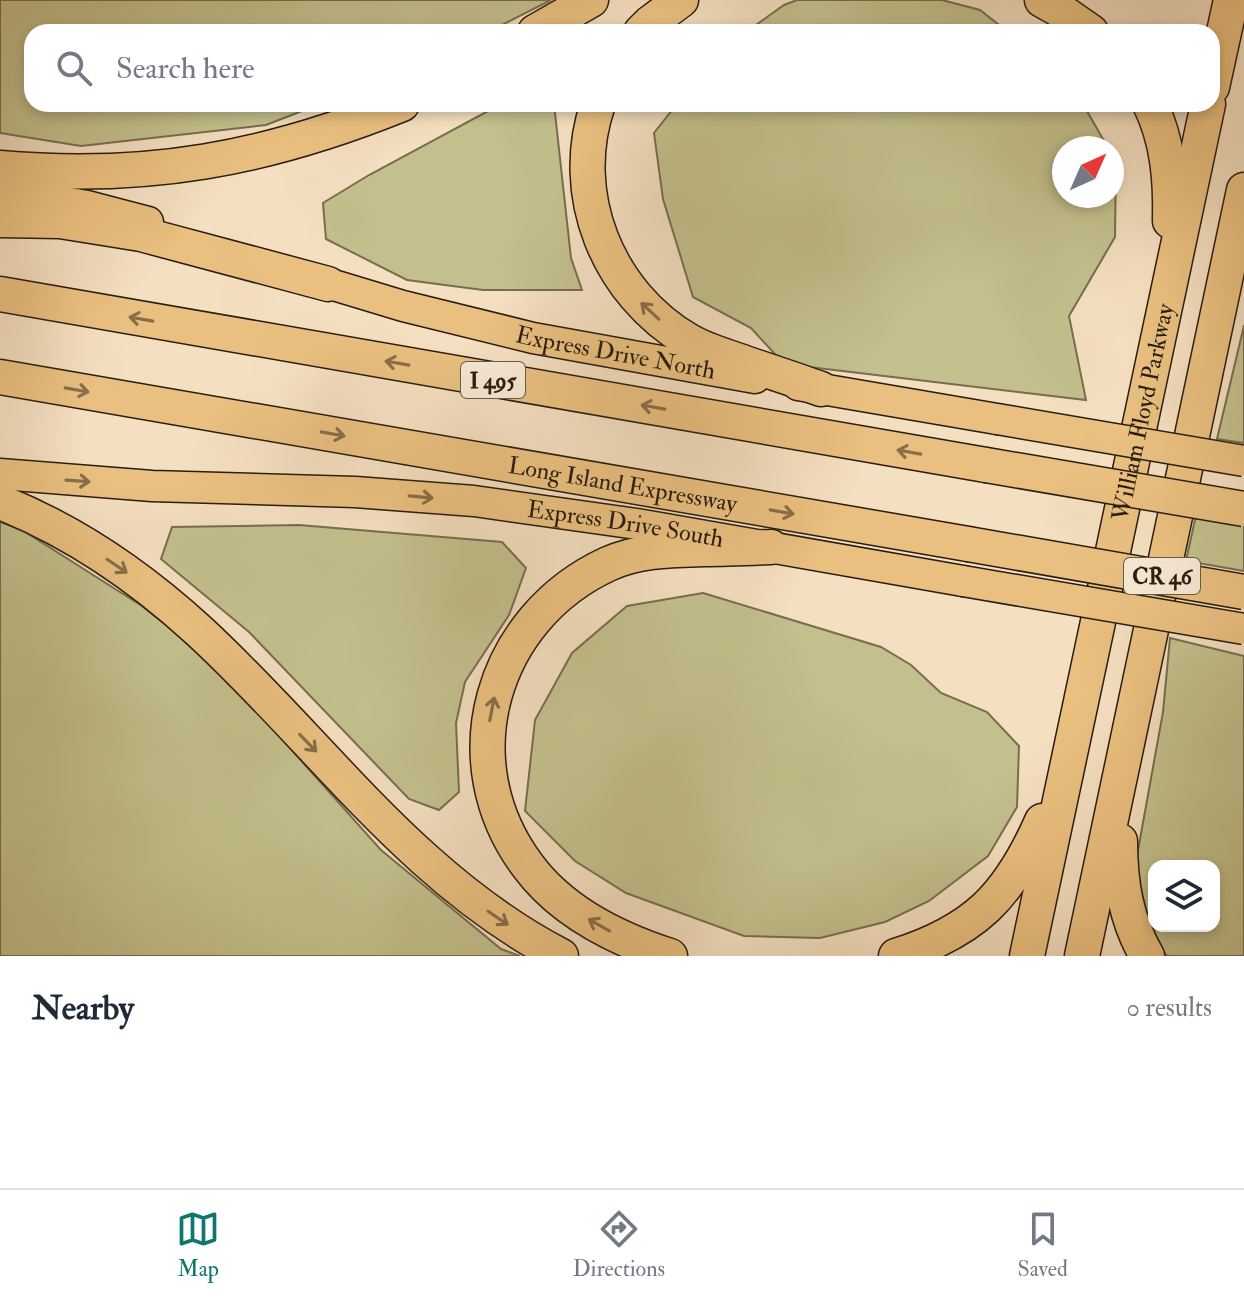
<!DOCTYPE html>
<html lang="en">
<head>
<meta charset="utf-8">
<style>
	:root { --surface:#fff; --page:#f6f6f7; --text:#1f2937; --muted:#747a83; --line:#e0e1e3; --accent:#0f766e }
	body { margin:0; font-family:"IM FELL Double Pica",serif; background:var(--page); color:var(--text) }
	.controls { position:absolute; right:24px; bottom:24px; display:grid; overflow:hidden; border-radius:16px; box-shadow:0 4px 12px #0003 }
	.controls button { width:72px; height:72px; display:grid; place-items:center; padding:0; border:0; border-bottom:2px solid var(--line); background:var(--surface); color:var(--text); font:40px sans-serif }
	.compass { position:absolute; left:1052px; top:136px; width:72px; height:72px; border-radius:50%; background:var(--surface); box-shadow:0 4px 12px #0003; rotate:45deg }
	.list { margin:0; padding:0; list-style:none }
	h2 { display:flex; justify-content:space-between; align-items:center; height:104px; margin:0; padding:0 32px; font-size:34px }
	h2 small { font-size:26px; font-weight:400; color:var(--muted) }
	.icon { flex:none; width:44px; height:44px; fill:none; stroke:currentColor; stroke-width:2; stroke-linecap:round; stroke-linejoin:round }
	.map { position:relative; flex:none; width:1244px; height:956px; overflow:hidden }
	.search { position:absolute; background:var(--surface); box-shadow:0 4px 12px #0003; left:24px; right:24px; top:24px; height:88px; display:flex; align-items:center; gap:20px; box-sizing:border-box; padding:0 28px; border-radius:24px; color:var(--muted); font-size:30px }
	.sheet { height:232px; background:var(--surface) }
	nav { display:flex; justify-content:space-around; align-items:center; box-sizing:border-box; height:112px; border-top:2px solid var(--line); background:var(--surface); font-size:22px; color:var(--muted) }
	nav a { display:grid; justify-items:center; gap:4px }
	nav .on { color:var(--accent) }
	.map>svg:first-child { display:block }
	.green { fill:#c3c08d; stroke:#766e4f; stroke-width:2; fill-rule:evenodd }
	.lines { fill:none; stroke-linecap:round; stroke-linejoin:round }
	.major-casing { stroke:#281c11; stroke-width:33 }
	.highway-casing { stroke:#281c11; stroke-width:37 }
	.major { stroke:#eac080; stroke-width:30 }
	.highway { stroke:#eac080; stroke-width:34 }
	.major-bridge-casing { stroke:#281c11; stroke-width:33; stroke-linecap:butt }
	.highway-bridge-casing { stroke:#281c11; stroke-width:37; stroke-linecap:butt }
	.major-bridge { stroke:#eac080; stroke-width:30 }
	.highway-bridge { stroke:#eac080; stroke-width:34 }
	.oneway { stroke:#896e48 }
	.labels { text-anchor:middle; stroke-width:8; stroke-linejoin:round; paint-order:stroke }
	.shield { fill:#f8ead6; stroke:#665a4c; stroke-width:2 }
	.shield-label { font-size:22px; font-weight:bold; fill:#281c11 }
	.street-label { font-size:24px; fill:#281c11; stroke:#f8ead6 }
</style>
</head>
<body>
<div class="map">
<svg width="1244" height="956" viewBox="0 0 1244 956">
	<rect width="100%" height="100%" fill="#f4dfc0"/>
	<filter id="stains"><feTurbulence type="fractalNoise" baseFrequency=".0025" numOctaves="4"/><feColorMatrix values="0 0 0 0 .2 0 0 0 0 .09 0 0 0 0 .02 0 0 0 .5 -.17"/></filter>
	<radialGradient id="worn" r=".72"><stop offset=".6" stop-color="#630" stop-opacity="0"/><stop offset="1" stop-color="#630" stop-opacity=".3"/></radialGradient>
	<g class="green">
		<polygon points="0,0 551,0 488,32 32,32 32,104 320,104 266,125 81,146 0,133"/>
		<polygon points="797,0 942,0 980,10 1008,32 746,32 784,5"/>
		<polygon points="501,104 554,104 571,258 582,290 483,290 407,280 326,239 323,203 369,175"/>
		<polygon points="677,104 1083,104 1108,148 1064,148 1064,196 1112,196 1112,155 1116,161 1115,237 1069,316 1086,400 784,364 751,328 693,297 663,199 654,133"/>
		<polygon points="1244,325 1244,443 1217,439 1242,334"/>
		<polygon points="1196,515 1244,524 1244,571 1186,561"/>
		<polygon points="0,522 22,530 142,606 212,661 381,850 501,949 520,956 0,956"/>
		<polygon points="299,525 502,542 526,568 509,615 465,682 456,723 459,792 439,810 409,799 249,632 161,559 172,527"/>
		<polygon points="703,593 881,647 911,665 941,693 987,712 1019,746 1017,807 988,856 929,901 885,922 820,938 744,936 626,893 575,861 525,811 535,720 572,653 627,606"/>
		<path d="M 1170,638 L 1244,656 L 1244,956 L 1167,956 L 1153,939 L 1135,867 L 1163,712 ZM 1154,866 L 1214,866 L 1214,926 L 1154,926 Z"/>
	</g>
	<g class="lines">
		<g class="major-casing">
			<g id="major">
				<polyline points="0,191 87,206 148,222"/>
				<path id="s1" d="M 307,277 L 403,306 L 533,338 L 755,378"/>
				<polyline points="798,385 997,419"/>
				<path id="s2" d="M 0,474 L 152,486 L 355,492 L 474,501 L 637,524 L 963,581"/>
			</g>
		</g>
		<g class="highway-casing">
			<g id="highway">
				<polyline points="1042,0 1058,9 1091,32"/>
				<polyline points="535,32 591,0"/>
				<polyline points="641,32 650,23 681,0"/>
				<polyline points="1212,87 1231,0"/>
				<path d="M 598,104 C 567,194 607,293 689,341 C 706,351 726,356 745,363 C 771,372 796,380 821,389"/>
				<path d="M 1150,104 C 1168,141 1171,180 1170,221"/>
				<path d="M 0,168 C 146,181 266,159 402,104"/>
				<polyline points="0,220 60,221 141,234 328,284"/>
				<polyline points="0,294 986,465"/>
				<path id="s3" d="M 0,377 L 968,544"/>
				<path d="M 0,502 C 73,531 140,577 198,630 C 318,740 412,879 561,956"/>
				<path d="M 1120,841 C 1120,883 1126,920 1147,956"/>
				<path d="M 670,956 C 617,939 562,912 528,866 C 449,761 491,618 608,564 C 639,550 671,550 704,549 C 726,549 748,548 771,547"/>
				<path d="M 896,956 C 975,931 1009,896 1042,821"/>
				<path id="s4" d="M 1027,956 L 1208,104"/>
				<polyline points="1082,956 1244,190"/>
			</g>
		</g>
		<use href="#major" class="major"/>
		<use href="#highway" class="highway"/>
		<g class="major-bridge-casing">
			<g id="major-bridge">
				<polyline points="997,419 1244,461"/>
				<polyline points="963,581 1244,629"/>
			</g>
		</g>
		<g class="highway-bridge-casing">
			<g id="highway-bridge">
				<polyline points="986,465 1244,509"/>
				<polyline points="968,544 1244,592"/>
			</g>
		</g>
		<use href="#major-bridge" class="major-bridge"/>
		<use href="#highway-bridge" class="highway-bridge"/>
	</g>
	<defs><path id="oneway-shaft" d="M-6 0H5M1.5-3L5.5 0L1.5 3" fill="none" stroke-width="1.6" stroke-linecap="round" stroke-linejoin="round" transform="scale(2)"/></defs>
	<g class="oneway">
		<use href="#oneway-shaft" transform="translate(650 311) rotate(-137)"/>
		<use href="#oneway-shaft" transform="translate(141 319) rotate(-170)"/>
		<use href="#oneway-shaft" transform="translate(397 363) rotate(-170)"/>
		<use href="#oneway-shaft" transform="translate(77 390) rotate(10)"/>
		<use href="#oneway-shaft" transform="translate(653 407) rotate(-170)"/>
		<use href="#oneway-shaft" transform="translate(333 434) rotate(10)"/>
		<use href="#oneway-shaft" transform="translate(909 452) rotate(-170)"/>
		<use href="#oneway-shaft" transform="translate(78 481) rotate(4)"/>
		<use href="#oneway-shaft" transform="translate(421 497) rotate(5)"/>
		<use href="#oneway-shaft" transform="translate(782 512) rotate(10)"/>
		<use href="#oneway-shaft" transform="translate(117 566) rotate(34)"/>
		<use href="#oneway-shaft" transform="translate(492 709) rotate(-79)"/>
		<use href="#oneway-shaft" transform="translate(308 743) rotate(46)"/>
		<use href="#oneway-shaft" transform="translate(498 918) rotate(34)"/>
		<use href="#oneway-shaft" transform="translate(599 925) rotate(-151)"/>
	</g>
	<g class="labels">
		<g class="shield">
			<rect x="461" y="362" width="64" height="36" rx="6"/>
			<rect x="1124" y="558" width="76" height="36" rx="6"/>
		</g>
		<g class="shield-label">
			<text x="493" y="388">I 495</text>
			<text x="1162" y="584">CR 46</text>
		</g>
		<g class="street-label">
			<text dy="8" stroke="none"><textPath href="#s1" startOffset="318">Express Drive North</textPath></text>
			<text dy="8" stroke="none"><textPath href="#s4" startOffset="556">William Floyd Parkway</textPath></text>
			<text dy="8" stroke="none"><textPath href="#s3" startOffset="632">Long Island Expressway</textPath></text>
			<text dy="8" stroke="none"><textPath href="#s2" startOffset="628">Express Drive South</textPath></text>
		</g>
	</g>
	<rect width="100%" height="100%" filter="url(#stains)"/>
	<rect width="100%" height="100%" fill="url(#worn)"/>
</svg>
<div class="controls">
<button><svg class="icon" aria-label="layers" viewBox="0 0 24 24"><path d="M12 4l9 5-9 5-9-5zM3 14l9 5 9-5"/></svg></button>
</div>
<svg class="compass" viewBox="-18 -18 36 36"><path d="M0-13l5 13h-10z" fill="#e53935"/><path d="M0 13l5-13h-10z" fill="#747a83"/></svg>
<div class="search"><svg class="icon" aria-label="search" viewBox="0 0 24 24"><circle cx="10" cy="10" r="6"/><path d="M15 15l6 6"/></svg>Search here</div>
</div>
<section class="sheet">
<h2>Nearby<small>0 results</small></h2>
<ul class="list">
</ul>
</section>
<nav>
<a class="on"><svg class="icon" aria-label="map" viewBox="0 0 24 24"><path d="M3 6l6-2 6 2 6-2v14l-6 2-6-2-6 2zM9 4v14M15 6v14"/></svg>Map</a>
<a><svg class="icon" aria-label="directions" viewBox="0 0 24 24"><path d="M12 3l9 9-9 9-9-9zM9 14v-3h6M13 9l2 2-2 2"/></svg>Directions</a>
<a><svg class="icon" aria-label="saved" viewBox="0 0 24 24"><path d="M7 4h10v16l-5-4-5 4z"/></svg>Saved</a>
</nav>
</body>
</html>
